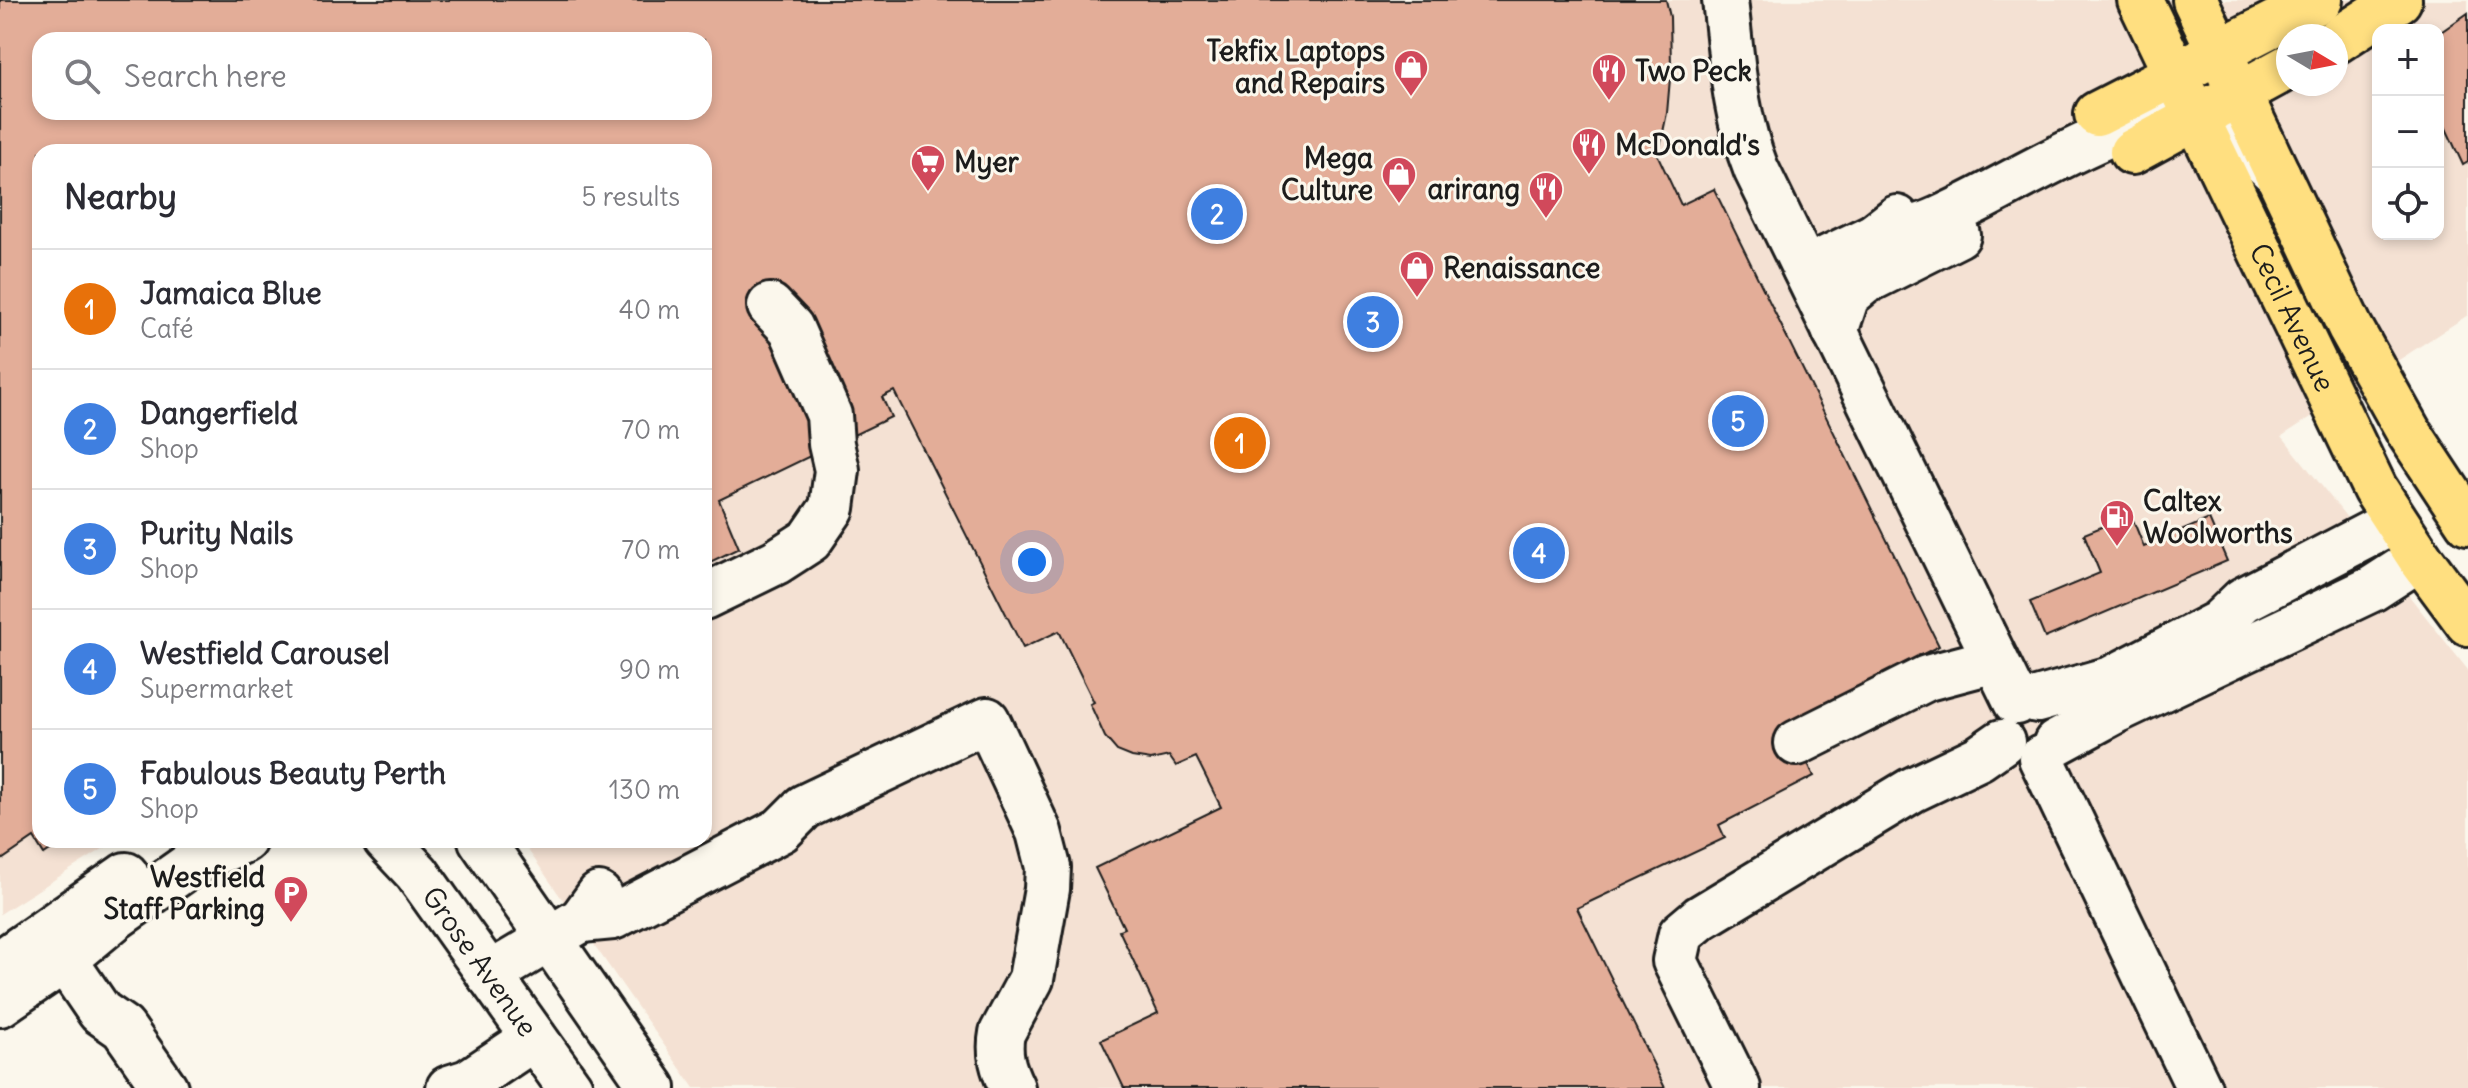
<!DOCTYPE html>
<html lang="en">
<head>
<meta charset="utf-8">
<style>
	:root { --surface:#fff; --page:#f2f2f3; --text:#2b2b33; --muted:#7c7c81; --line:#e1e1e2; --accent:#111827 }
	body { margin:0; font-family:Delius,sans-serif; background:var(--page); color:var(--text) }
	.controls { position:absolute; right:24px; top:24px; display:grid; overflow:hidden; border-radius:16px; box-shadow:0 4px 12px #0003 }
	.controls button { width:72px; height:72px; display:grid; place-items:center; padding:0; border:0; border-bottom:2px solid var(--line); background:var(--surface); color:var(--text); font:40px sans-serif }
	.compass { position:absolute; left:2276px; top:24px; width:72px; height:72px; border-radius:50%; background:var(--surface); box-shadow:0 4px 12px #0003; rotate:100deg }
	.you { position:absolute; left:1032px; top:562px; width:28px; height:28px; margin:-20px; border:6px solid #fff; border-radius:50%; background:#1a73e8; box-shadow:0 0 0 12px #1a73e833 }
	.badge { display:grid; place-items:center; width:52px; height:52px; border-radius:50%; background:var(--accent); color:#fff; font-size:26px; font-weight:700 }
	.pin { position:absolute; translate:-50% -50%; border:4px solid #fff; box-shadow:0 2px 8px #0006 }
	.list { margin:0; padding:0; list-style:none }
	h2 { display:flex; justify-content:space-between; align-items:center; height:104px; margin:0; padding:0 32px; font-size:34px }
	h2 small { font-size:26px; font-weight:400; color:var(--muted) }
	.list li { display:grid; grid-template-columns:52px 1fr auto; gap:24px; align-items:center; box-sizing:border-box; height:120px; padding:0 32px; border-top:2px solid var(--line) }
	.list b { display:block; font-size:30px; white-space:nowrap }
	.list p { margin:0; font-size:26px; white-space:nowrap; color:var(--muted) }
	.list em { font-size:26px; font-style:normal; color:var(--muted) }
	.icon { flex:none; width:44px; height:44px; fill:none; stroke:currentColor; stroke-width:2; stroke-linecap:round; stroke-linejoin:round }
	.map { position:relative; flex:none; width:2468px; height:1088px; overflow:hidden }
	.search { position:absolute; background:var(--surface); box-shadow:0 4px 12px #0003; left:32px; top:32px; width:680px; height:88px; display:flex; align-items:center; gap:20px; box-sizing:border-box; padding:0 28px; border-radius:24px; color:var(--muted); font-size:30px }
	.panel { position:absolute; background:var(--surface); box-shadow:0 4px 12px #0003; left:32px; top:144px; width:680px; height:704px; border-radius:24px }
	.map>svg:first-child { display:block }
	.built { fill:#f4e1d3; fill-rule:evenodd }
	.building { fill:#e3ad98; stroke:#1c1c1c; stroke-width:2; fill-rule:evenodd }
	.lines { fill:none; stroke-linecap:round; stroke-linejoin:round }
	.minor-casing { stroke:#1c1c1c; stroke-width:50 }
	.major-casing { stroke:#1c1c1c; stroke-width:50 }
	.minor { stroke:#fbf7ec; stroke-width:44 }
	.major { stroke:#ffdf80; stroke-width:44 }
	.labels { text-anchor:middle; stroke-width:6; stroke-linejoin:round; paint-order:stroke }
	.poi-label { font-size:28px; font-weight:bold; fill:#1c1c1c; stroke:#fbf7ec; text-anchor:start }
	.street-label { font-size:28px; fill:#1c1c1c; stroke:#fbf7ec }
</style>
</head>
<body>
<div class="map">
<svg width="2468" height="1088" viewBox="0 0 2468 1088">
	<rect width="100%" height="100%" fill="#fbf7ec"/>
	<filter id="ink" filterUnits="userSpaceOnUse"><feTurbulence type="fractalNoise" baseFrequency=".0125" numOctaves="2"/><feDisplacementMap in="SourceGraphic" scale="16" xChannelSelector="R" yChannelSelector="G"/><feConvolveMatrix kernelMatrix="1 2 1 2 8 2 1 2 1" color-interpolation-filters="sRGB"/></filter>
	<g filter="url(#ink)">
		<path class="built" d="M 0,0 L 2468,0 L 2468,315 L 2282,436 L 2468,670 L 2468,1088 L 694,1088 L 521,840 L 704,840 L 704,152 L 40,152 L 40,840 L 117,840 L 0,914 ZM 2378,30 L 2438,30 L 2438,234 L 2378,234 ZM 2288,36 L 2336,36 L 2336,84 L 2288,84 ZM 40,40 L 704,40 L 704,112 L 40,112 Z"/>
		<g class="building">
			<path d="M 0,0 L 1666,0 L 1670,17 L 1671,67 L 1667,113 L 1658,156 L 1681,205 L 1714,189 L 1939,646 L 1788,722 L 1814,776 L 1719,825 L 1725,838 L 1577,908 L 1665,1088 L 1124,1088 L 1101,1040 L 1158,1013 L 1119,930 L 1124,928 L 1095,868 L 1221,807 L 1196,757 L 1176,766 L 1169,756 L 1151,760 L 1132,757 L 1117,751 L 1105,737 L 1090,704 L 1094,702 L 1059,631 L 1023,648 L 894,391 L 882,397 L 891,417 L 719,500 L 739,548 L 704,565 L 704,152 L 40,152 L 40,840 L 65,840 L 44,854 L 34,838 L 0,861 ZM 40,40 L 704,40 L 704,112 L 40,112 Z"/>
			<polygon points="2468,13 2468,162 2463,165 2438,111 2438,34"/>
			<polygon points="2131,515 2144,547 2209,519 2227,561 2045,638 2030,602 2100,573 2084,534"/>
		</g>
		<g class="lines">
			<g class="minor-casing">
				<g id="minor">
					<path d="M 1725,0 C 1732,59 1734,113 1756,169 L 2016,702"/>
					<path d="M 1874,236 C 1891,232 1910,230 1927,224 C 1990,201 2138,99 2198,118 C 2230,128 2254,153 2278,175"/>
					<polyline points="1805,269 1874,236 1897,218"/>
					<polyline points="1835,332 1847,296 1864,282 1958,235"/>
					<polyline points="704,597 776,562 810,540 832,508 837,470 831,444 829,415 791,328 770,306"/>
					<polyline points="2037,700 2111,679 2219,623 2243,600 2395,521"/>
					<polyline points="1797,743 1927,678 1995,660"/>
					<polyline points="2056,743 2117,710 2372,589 2420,558"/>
					<polyline points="2041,758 2199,1088"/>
					<path id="s1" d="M 386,840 L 417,873 L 570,1088"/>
					<polyline points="481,840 653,1088"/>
					<path d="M 581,920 L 613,917 L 781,830 L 804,807 L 987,720 L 1039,832 L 1048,867 L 1047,889 L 1031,979 L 1002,1033 C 998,1054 1003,1069 1012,1088"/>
					<polyline points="49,937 100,1012 123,1028 165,1088"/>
					<polyline points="0,963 126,875"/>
					<polyline points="489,975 581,920 599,895"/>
					<polyline points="0,1004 63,961 116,917 194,862 244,840"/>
					<polyline points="449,1088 468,1082 534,1038"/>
					<polyline points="1738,1088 1675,961 1681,934 1700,918 1912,790 1979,758 2002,742"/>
				</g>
			</g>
			<g class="major-casing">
				<g id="major">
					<path id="s2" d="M 2140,0 L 2375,489 L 2420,558 L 2468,623"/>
					<polyline points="2195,0 2350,327 2408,431 2468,522"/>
					<polyline points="2336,41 2399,0"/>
					<polyline points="2097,114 2320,0"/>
					<polyline points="2132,152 2288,67"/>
				</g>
			</g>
			<use href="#minor" class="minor"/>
			<use href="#major" class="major"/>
		</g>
	</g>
	<defs>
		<g id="shop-pin" transform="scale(1.8)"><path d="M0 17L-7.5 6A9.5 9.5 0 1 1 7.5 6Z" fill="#d1495b" stroke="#fbf7ec"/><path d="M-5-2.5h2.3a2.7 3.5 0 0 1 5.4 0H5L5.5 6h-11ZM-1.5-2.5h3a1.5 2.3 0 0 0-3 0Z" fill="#fff"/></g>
		<g id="restaurant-pin" transform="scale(1.8)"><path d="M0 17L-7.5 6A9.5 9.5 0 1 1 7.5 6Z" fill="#d1495b" stroke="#fbf7ec"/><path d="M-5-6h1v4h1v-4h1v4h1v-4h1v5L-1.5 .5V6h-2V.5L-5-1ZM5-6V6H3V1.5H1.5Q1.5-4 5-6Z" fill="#fff"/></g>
		<g id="supermarket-pin" transform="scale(1.8)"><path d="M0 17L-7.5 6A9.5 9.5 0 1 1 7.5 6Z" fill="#d1495b" stroke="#fbf7ec"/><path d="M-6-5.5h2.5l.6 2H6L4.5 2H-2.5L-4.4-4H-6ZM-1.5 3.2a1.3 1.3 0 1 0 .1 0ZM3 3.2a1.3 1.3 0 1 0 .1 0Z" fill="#fff"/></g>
		<g id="fuel-pin" transform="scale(1.8)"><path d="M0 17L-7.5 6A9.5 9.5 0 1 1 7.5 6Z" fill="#d1495b" stroke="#fbf7ec"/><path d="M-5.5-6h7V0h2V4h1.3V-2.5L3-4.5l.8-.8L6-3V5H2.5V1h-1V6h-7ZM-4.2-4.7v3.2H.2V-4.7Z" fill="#fff"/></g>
		<g id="parking-pin" transform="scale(1.8)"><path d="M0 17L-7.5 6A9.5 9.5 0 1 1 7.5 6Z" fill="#d1495b" stroke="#fbf7ec"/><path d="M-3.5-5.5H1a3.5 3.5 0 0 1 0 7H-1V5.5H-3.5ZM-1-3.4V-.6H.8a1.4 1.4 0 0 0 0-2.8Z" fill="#fff"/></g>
	</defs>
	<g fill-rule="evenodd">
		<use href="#shop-pin" x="1411" y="67"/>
		<use href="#restaurant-pin" x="1609" y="71"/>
		<use href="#restaurant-pin" x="1589" y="145"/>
		<use href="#supermarket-pin" x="928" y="162"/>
		<use href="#shop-pin" x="1399" y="174"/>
		<use href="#restaurant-pin" x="1546" y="189"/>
		<use href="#shop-pin" x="1417" y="268"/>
		<use href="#fuel-pin" x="2117" y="517"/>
		<use href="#parking-pin" x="291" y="893"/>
	</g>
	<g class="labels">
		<g class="poi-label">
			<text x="1385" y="61" text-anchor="end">Tekfix Laptops<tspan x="1385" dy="32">and Repairs</tspan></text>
			<text x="1635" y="81">Two Peck</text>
			<text x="1615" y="155">McDonald's</text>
			<text x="1373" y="168" text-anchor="end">Mega<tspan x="1373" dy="32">Culture</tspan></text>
			<text x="954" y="172">Myer</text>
			<text x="1520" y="199" text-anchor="end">arirang</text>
			<text x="1443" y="278">Renaissance</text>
			<text x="2143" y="511">Caltex<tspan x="2143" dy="32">Woolworths</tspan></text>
			<text x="265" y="887" text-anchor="end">Westfield<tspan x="265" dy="32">Staff Parking</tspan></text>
		</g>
		<g class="street-label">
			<text dy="10" stroke="none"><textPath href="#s2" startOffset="352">Cecil Avenue</textPath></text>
			<text dy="10" stroke="none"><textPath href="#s1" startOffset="154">Grose Avenue</textPath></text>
		</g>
	</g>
</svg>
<div class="controls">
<button>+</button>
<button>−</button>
<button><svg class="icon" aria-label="locate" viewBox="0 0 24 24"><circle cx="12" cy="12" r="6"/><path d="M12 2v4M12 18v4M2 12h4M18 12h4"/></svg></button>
</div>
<svg class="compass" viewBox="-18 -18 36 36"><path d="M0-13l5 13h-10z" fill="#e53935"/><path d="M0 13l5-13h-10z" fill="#7c7c81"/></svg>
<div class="you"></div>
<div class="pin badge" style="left:1240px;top:443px;background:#e8710a">1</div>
<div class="pin badge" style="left:1217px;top:214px;background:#3f7fe0">2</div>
<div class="pin badge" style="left:1373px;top:322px;background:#3f7fe0">3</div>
<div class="pin badge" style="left:1539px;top:553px;background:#3f7fe0">4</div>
<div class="pin badge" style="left:1738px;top:421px;background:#3f7fe0">5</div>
<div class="search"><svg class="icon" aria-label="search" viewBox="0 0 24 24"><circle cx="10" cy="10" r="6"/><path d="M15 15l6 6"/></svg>Search here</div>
<section class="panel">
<h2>Nearby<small>5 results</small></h2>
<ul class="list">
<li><span class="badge" style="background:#e8710a">1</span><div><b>Jamaica Blue</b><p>Café</p></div><em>40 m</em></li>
<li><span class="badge" style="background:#3f7fe0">2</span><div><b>Dangerfield</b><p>Shop</p></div><em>70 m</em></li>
<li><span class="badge" style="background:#3f7fe0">3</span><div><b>Purity Nails</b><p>Shop</p></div><em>70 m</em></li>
<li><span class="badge" style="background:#3f7fe0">4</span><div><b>Westfield Carousel</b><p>Supermarket</p></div><em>90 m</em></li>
<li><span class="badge" style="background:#3f7fe0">5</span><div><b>Fabulous Beauty Perth</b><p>Shop</p></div><em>130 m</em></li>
</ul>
</section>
</div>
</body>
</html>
